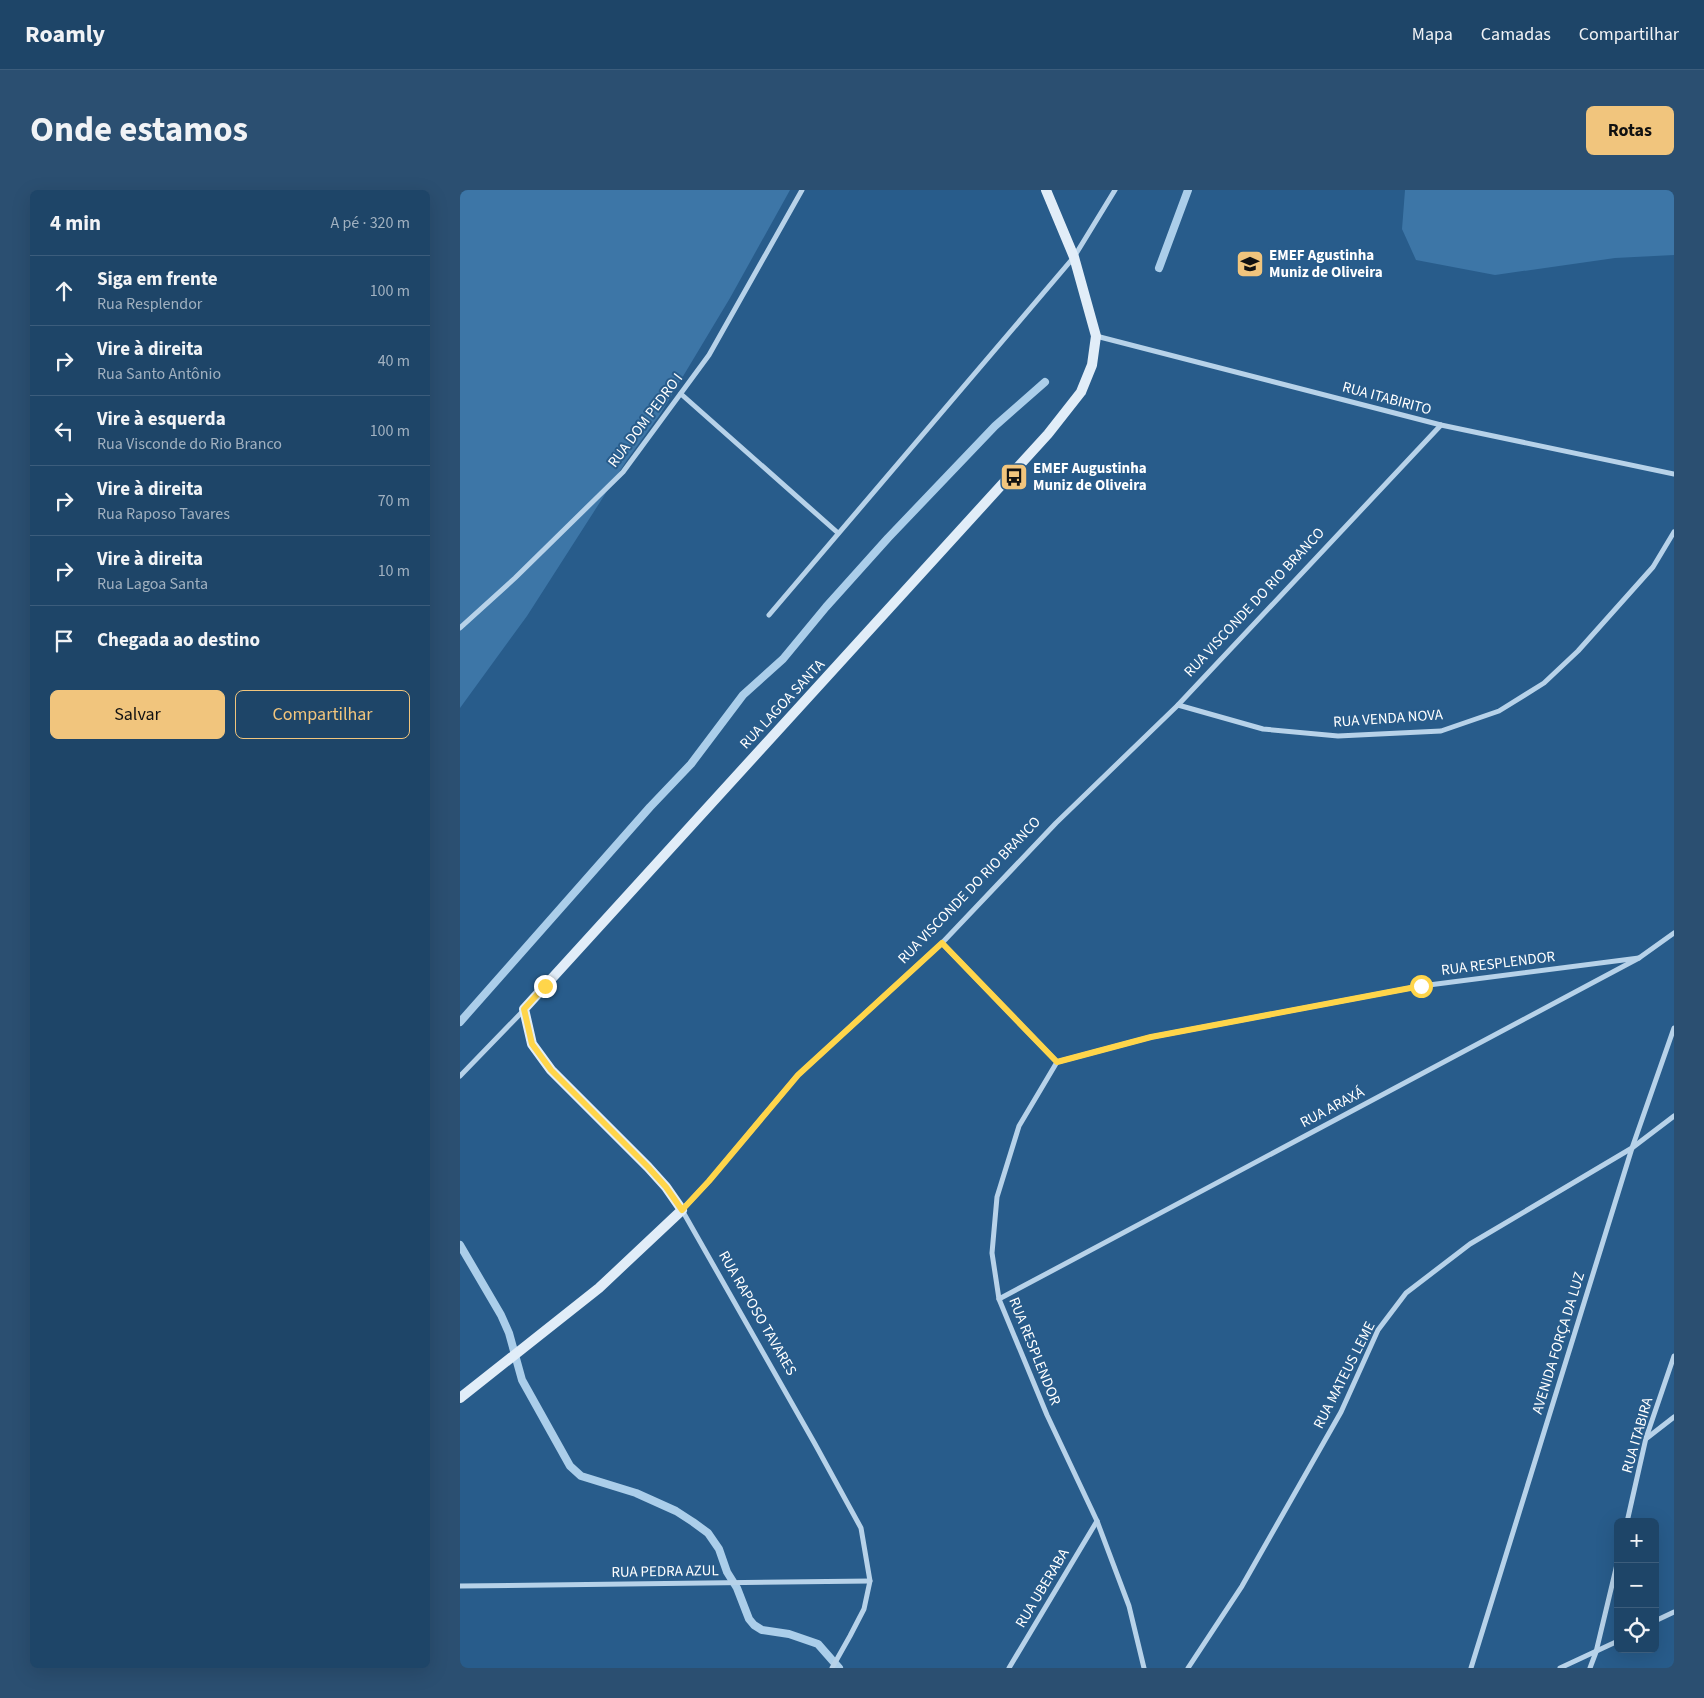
<!DOCTYPE html>
<html lang="pt">
<head>
<meta charset="utf-8">
<style>
	:root { --surface:#1e4568; --page:#2b4f71; --text:#f1f3f6; --muted:#a1b1c0; --line:#3c5d7c; --accent:#f1c57d }
	body { margin:0; font-family:"Source Sans 3",sans-serif; background:var(--page); color:var(--text) }
	.controls { position:absolute; right:15px; bottom:15px; display:grid; overflow:hidden; border-radius:8px; box-shadow:0 5px 20px #0002 }
	.controls button { width:45px; height:45px; display:grid; place-items:center; padding:0; border:0; border-bottom:1px solid var(--line); background:var(--surface); color:var(--text); font:25px sans-serif }
	.stop { position:absolute; width:15px; height:15px; margin:-11px; border:4px solid #ffd54a; border-radius:50%; background:#fff }
	.stop.end { background:#ffd54a; border-color:#fff; box-shadow:0 1px 5px #0008 }
	.list { margin:0; padding:0; list-style:none }
	h2 { display:flex; justify-content:space-between; align-items:center; height:65px; margin:0; padding:0 20px; font-size:21px }
	h2 small { font-size:16px; font-weight:400; color:var(--muted) }
	.list li { display:grid; grid-template-columns:32px 1fr auto; gap:15px; align-items:center; box-sizing:border-box; height:70px; padding:0 20px; border-top:1px solid var(--line) }
	.list b { display:block; font-size:19px; white-space:nowrap }
	.list p { margin:0; font-size:16px; white-space:nowrap; color:var(--muted) }
	.list em { font-size:16px; font-style:normal; color:var(--muted) }
	.actions { display:flex; gap:10px; padding:15px 20px }
	.actions a { flex:1; padding:11px 0; border:1px solid var(--accent); border-radius:8px; text-align:center; font-size:18px; color:var(--accent) }
	.actions .main { background:var(--accent); color:#111 }
	.icon { flex:none; width:28px; height:28px; fill:none; stroke:currentColor; stroke-width:2; stroke-linecap:round; stroke-linejoin:round }
	.map { position:relative; flex:none; width:1214px; height:1478px; overflow:hidden; border-radius:8px }
	header { display:flex; align-items:center; gap:30px; box-sizing:border-box; height:70px; padding:0 25px; background:var(--surface); border-bottom:1px solid var(--line) }
	header strong { font-size:24px }
	nav { display:flex; gap:28px; margin-inline-start:auto; font-size:18px }
	.intro { display:flex; align-items:center; justify-content:space-between; box-sizing:border-box; height:120px; padding:0 30px }
	h1 { margin:0; font-size:35px }
	.button { padding:12px 22px; border-radius:8px; background:var(--accent); color:#111; font-size:18px; font-weight:700 }
	main { display:flex; gap:30px; padding:0 30px }
	aside { flex:1; background:var(--surface); border-radius:8px; box-shadow:0 5px 20px #0002 }
	.map>svg:first-child { display:block }
	.green { fill:#3d76a7 }
	.lines { fill:none; stroke-linecap:round; stroke-linejoin:round }
	.stream { stroke:#abceea; stroke-width:8 }
	.street { stroke:#b7d2e9; stroke-width:5 }
	.secondary { stroke:#e1edf8; stroke-width:10 }
	.route { stroke:#ffd54a; stroke-width:6 }
	.labels { text-anchor:middle; stroke-width:4; stroke-linejoin:round; paint-order:stroke }
	.poi-label { font-size:15px; font-weight:bold; fill:#fff; stroke:#285c8b; text-anchor:start }
	.street-label { font-size:15px; fill:#fff; stroke:#285c8b }
</style>
</head>
<body>
<header>
<strong>Roamly</strong>
<nav><a>Mapa</a><a>Camadas</a><a>Compartilhar</a></nav>
</header>
<div class="intro"><h1>Onde estamos</h1><a class="button">Rotas</a></div>
<main>
<aside>
<h2>4 min<small>A pé · 320 m</small></h2>
<ul class="list">
<li><svg class="icon" aria-label="ahead" viewBox="0 0 24 24"><path d="M12 20V5M6 11l6-6 6 6"/></svg><div><b>Siga em frente</b><p>Rua Resplendor</p></div><em>100 m</em></li>
<li><svg class="icon" aria-label="right" viewBox="0 0 24 24"><path d="M7 20v-9h11M14 6l5 5-5 5"/></svg><div><b>Vire à direita</b><p>Rua Santo Antônio</p></div><em>40 m</em></li>
<li><svg class="icon" aria-label="left" viewBox="0 0 24 24"><path d="M17 20v-9H6M10 6l-5 5 5 5"/></svg><div><b>Vire à esquerda</b><p>Rua Visconde do Rio Branco</p></div><em>100 m</em></li>
<li><svg class="icon" aria-label="right" viewBox="0 0 24 24"><path d="M7 20v-9h11M14 6l5 5-5 5"/></svg><div><b>Vire à direita</b><p>Rua Raposo Tavares</p></div><em>70 m</em></li>
<li><svg class="icon" aria-label="right" viewBox="0 0 24 24"><path d="M7 20v-9h11M14 6l5 5-5 5"/></svg><div><b>Vire à direita</b><p>Rua Lagoa Santa</p></div><em>10 m</em></li>
<li><svg class="icon" aria-label="arrive" viewBox="0 0 24 24"><path d="M6 21V4h12l-3 4 3 4H6"/></svg><div><b>Chegada ao destino</b></div></li>
</ul>
<div class="actions"><a class="main">Salvar</a><a>Compartilhar</a></div>
</aside>
<div class="map">
<svg width="1214" height="1478" viewBox="0 0 1214 1478">
	<rect width="100%" height="100%" fill="#285c8b"/>
	<g class="green">
		<polygon points="0,0 330,0 270,108 201,223 167,270 67,426 0,518"/>
		<polygon points="945,0 1214,0 1214,65 1155,68 1035,85 956,70 942,39"/>
	</g>
	<g class="lines">
		<g class="stream">
			<polyline points="699,78 728,0"/>
			<polyline points="0,832 190,617 231,574 283,505 323,469 366,417 428,348 535,236 585,192"/>
			<polyline points="0,1055 41,1125 49,1143 62,1190 110,1276 121,1286 176,1303 216,1321 233,1332 248,1343 259,1359 267,1382 277,1398 289,1429 294,1435 302,1440 329,1444 358,1454 379,1478"/>
		</g>
		<g class="street">
			<polyline points="636,146 981,235 1214,284"/>
			<polyline points="221,204 378,343"/>
			<polyline points="309,425 614,67 655,0"/>
			<polyline points="0,438 55,388 163,282 249,165 342,0"/>
			<polyline points="718,515 803,539 878,546 981,541 1039,521 1084,493 1118,461 1193,377 1214,342"/>
			<polyline points="482,753 597,872"/>
			<polyline points="0,886 64,820"/>
			<polyline points="539,1109 1179,768 1214,743"/>
			<polyline points="1187,1248 1214,1227"/>
			<polyline points="1167,1332 1186,1248 1214,1166"/>
			<polyline points="0,1396 410,1391"/>
			<polyline points="1195,1431 1214,1422"/>
			<polyline points="372,1478 390,1446 404,1419 410,1391 401,1338 355,1254 222,1020 249,991 338,885 482,753 596,633 718,515 981,235"/>
			<polyline points="549,1478 637,1331"/>
			<polyline points="684,1478 669,1416 637,1331 587,1225 539,1109 532,1063 537,1007 559,936 597,872 691,847 961,796 1179,768"/>
			<polyline points="728,1478 782,1396 881,1222 918,1140 946,1103 1010,1054 1172,958 1214,926"/>
			<polyline points="1011,1478 1172,958 1214,838"/>
			<polyline points="1100,1478 1158,1451"/>
			<polyline points="1130,1478 1136,1462 1158,1370"/>
		</g>
		<polyline class="secondary" points="0,1208 139,1098 222,1020 206,997 188,977 91,880 72,854 64,819 588,244 621,202 632,175 636,146 614,67 586,0"/>
	</g>
	<g class="lines">
		<polyline class="route" points="85,796 64,819 72,854 91,880 188,977 206,997 222,1020 249,991 338,885 482,753 597,872 691,847 961,796"/>
	</g>
	<defs>
		<g id="school-square" transform="scale(1.4375)"><rect x="-9" y="-9" width="18" height="18" rx="4" fill="#f1c57d" stroke="#285c8b"/><path d="M0-5L7-2L0 1L-7-2ZM-4 1L0 2.5L4 1V4Q0 6-4 4Z" fill="#111"/></g>
		<g id="bus-square" transform="scale(1.4375)"><rect x="-9" y="-9" width="18" height="18" rx="4" fill="#f1c57d" stroke="#285c8b"/><path d="M-5-6H5V4H4V6H2V4H-2V6H-4V4H-5ZM-3.5-4V0h7V-4ZM-3.5 1.2v1.5H-2V1.2ZM2 1.2v1.5H3.5V1.2Z" fill="#111"/></g>
	</defs>
	<g fill-rule="evenodd">
		<use href="#school-square" x="790" y="74"/>
		<use href="#bus-square" x="554" y="287"/>
	</g>
	<g class="labels">
		<g class="poi-label">
			<text x="809" y="70">EMEF Agustinha<tspan x="809" dy="17">Muniz de Oliveira</tspan></text>
			<text x="573" y="283">EMEF Augustinha<tspan x="573" dy="17">Muniz de Oliveira</tspan></text>
		</g>
		<g class="street-label">
			<text transform="translate(927 208) rotate(15)" y="5">RUA ITABIRITO</text>
			<text transform="translate(185 230) rotate(-53)" y="5">RUA DOM PEDRO I</text>
			<text transform="translate(794 412) rotate(-47)" y="5">RUA VISCONDE DO RIO BRANCO</text>
			<text transform="translate(322 514) rotate(-47)" y="5">RUA LAGOA SANTA</text>
			<text transform="translate(928 528) rotate(-4)" y="5">RUA VENDA NOVA</text>
			<text transform="translate(509 700) rotate(-46)" y="5">RUA VISCONDE DO RIO BRANCO</text>
			<text transform="translate(1038 773) rotate(-7)" y="5">RUA RESPLENDOR</text>
			<text transform="translate(872 917) rotate(-28)" y="5">RUA ARAXÁ</text>
			<text transform="translate(298 1123) rotate(60)" y="5">RUA RAPOSO TAVARES</text>
			<text transform="translate(1098 1153) rotate(-73)" y="5">AVENIDA FORÇA DA LUZ</text>
			<text transform="translate(575 1161) rotate(68)" y="5">RUA RESPLENDOR</text>
			<text transform="translate(884 1185) rotate(-63)" y="5">RUA MATEUS LEME</text>
			<text transform="translate(1177 1245) rotate(-74)" y="5">RUA ITABIRA</text>
			<text transform="translate(205 1381) rotate(-1)" y="5">RUA PEDRA AZUL</text>
			<text transform="translate(582 1398) rotate(-59)" y="5">RUA UBERABA</text>
		</g>
	</g>
</svg>
<div class="controls">
<button>+</button>
<button>−</button>
<button><svg class="icon" aria-label="locate" viewBox="0 0 24 24"><circle cx="12" cy="12" r="6"/><path d="M12 2v4M12 18v4M2 12h4M18 12h4"/></svg></button>
</div>
<div class="stop" style="left:961px;top:796px"></div>
<div class="stop end" style="left:85px;top:796px"></div>
</div>
</main>
</body>
</html>
